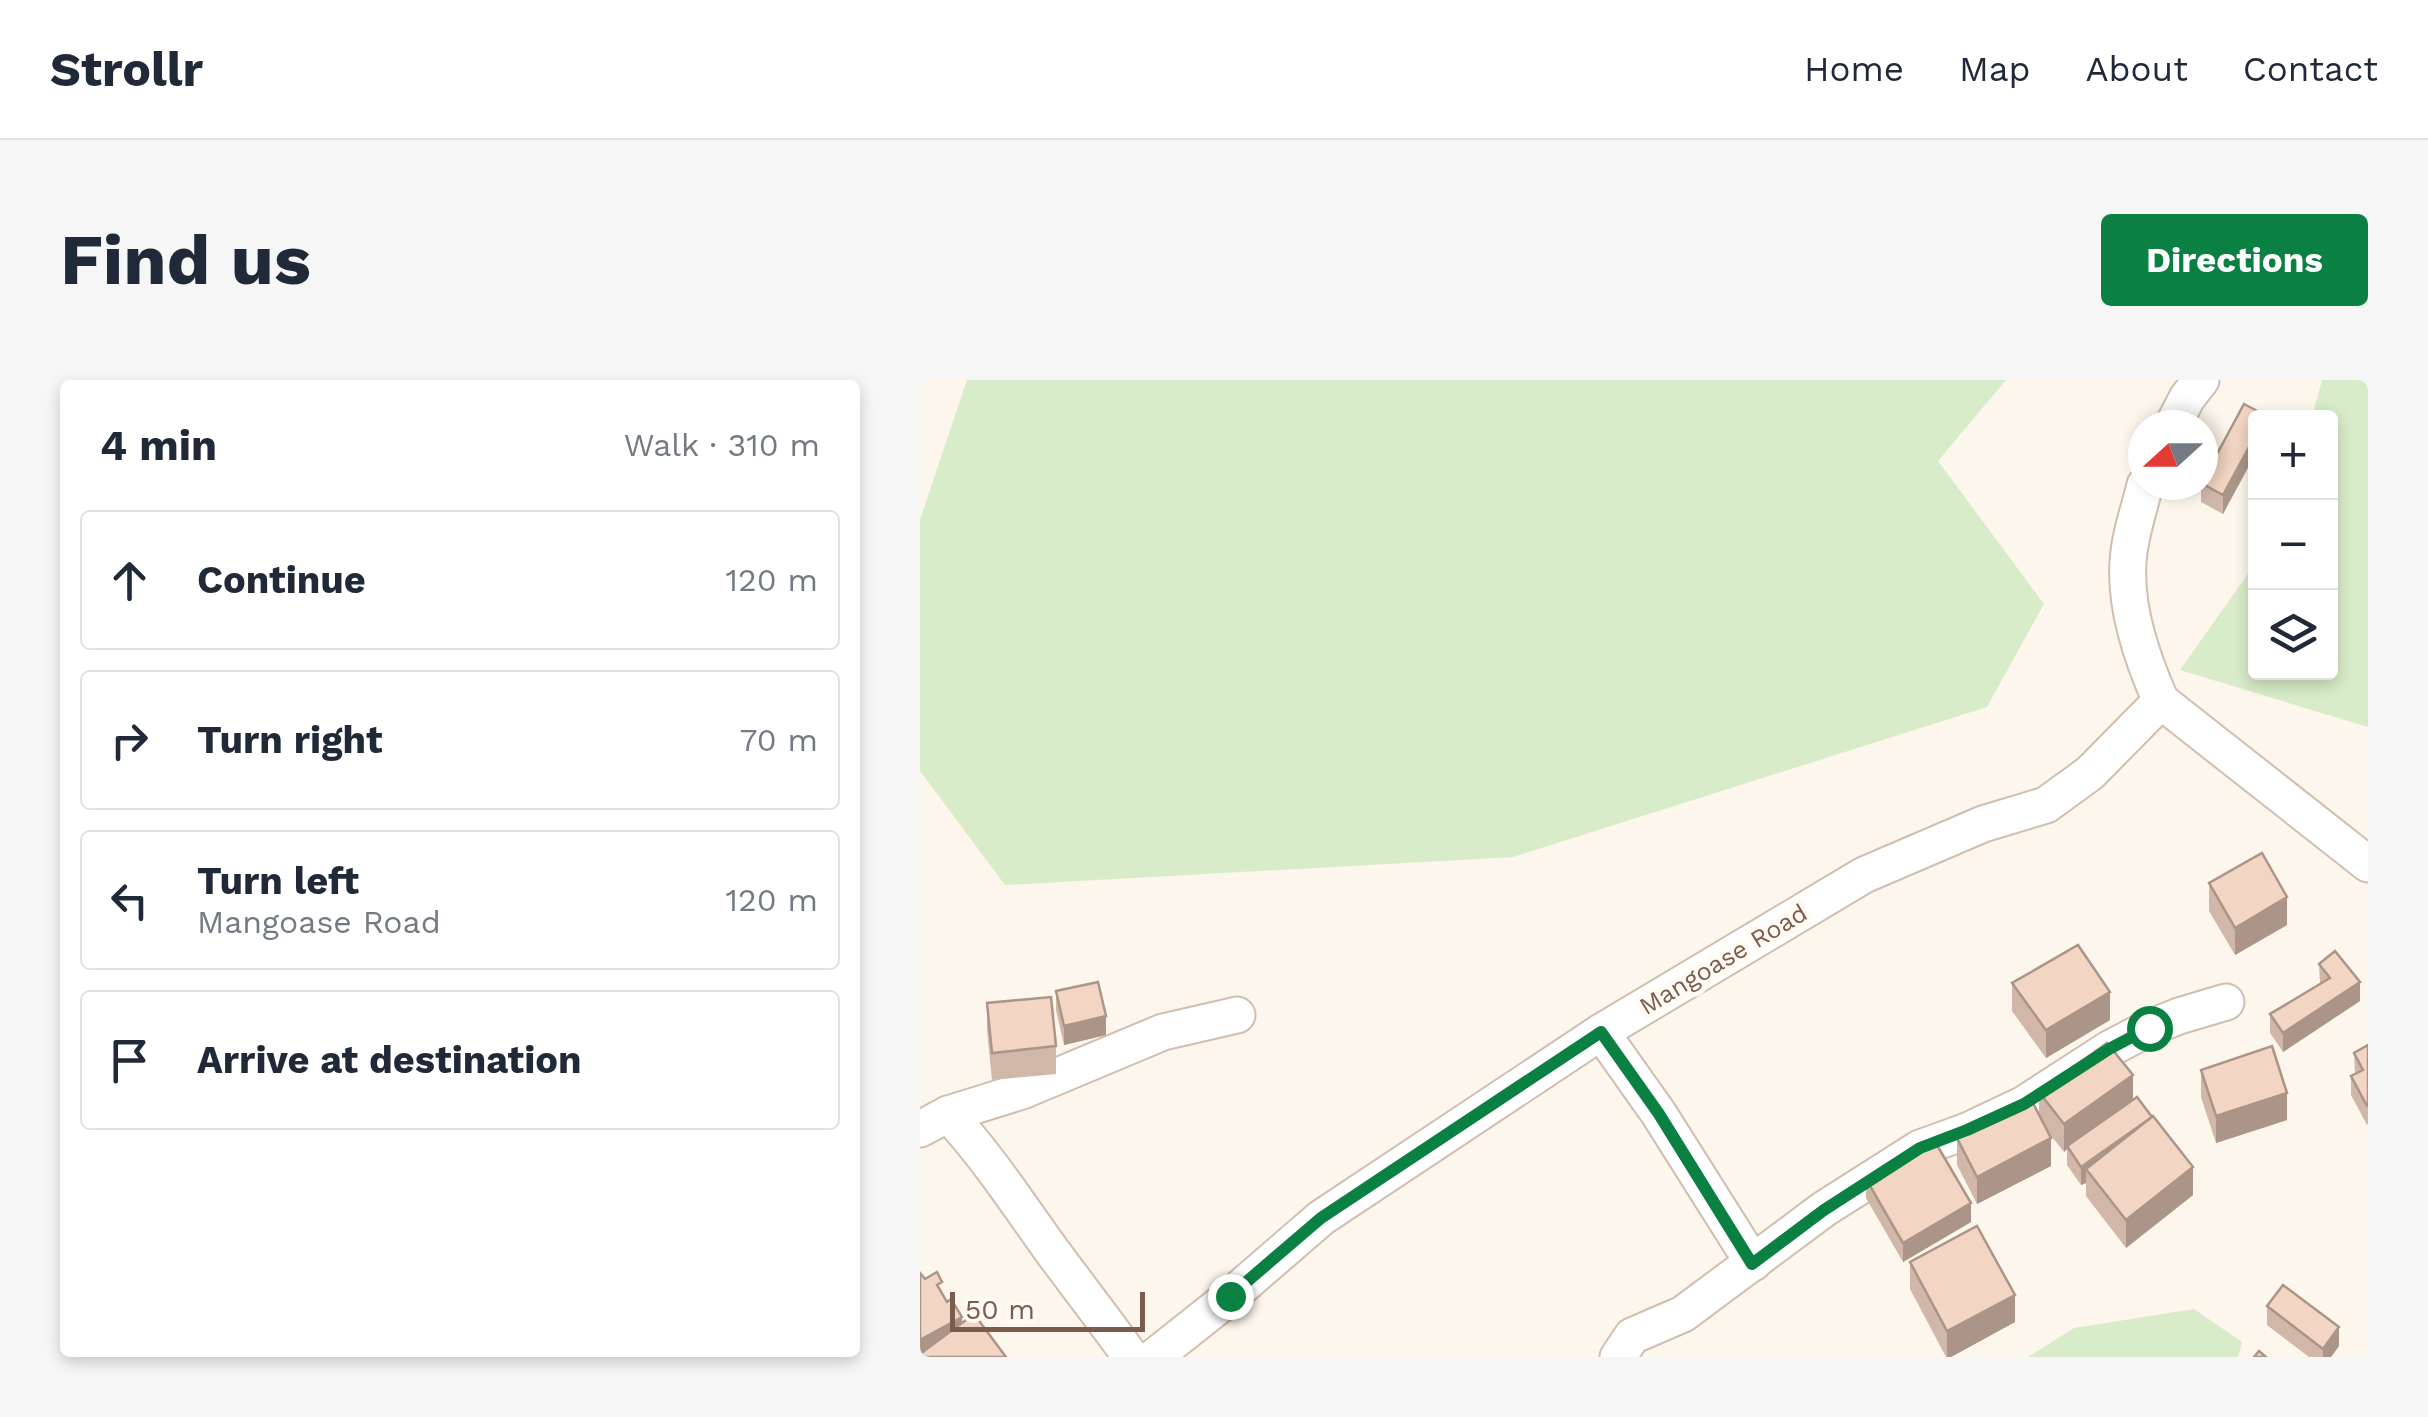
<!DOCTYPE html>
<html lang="en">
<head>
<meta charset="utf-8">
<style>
	:root { --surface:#fff; --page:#f6f6f7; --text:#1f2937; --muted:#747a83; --line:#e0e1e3; --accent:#0b8043 }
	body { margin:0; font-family:"Work Sans",sans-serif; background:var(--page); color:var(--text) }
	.controls { position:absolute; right:30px; top:30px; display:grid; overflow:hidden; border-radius:10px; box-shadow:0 5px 15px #0003 }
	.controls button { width:90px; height:90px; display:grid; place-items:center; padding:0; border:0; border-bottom:2px solid var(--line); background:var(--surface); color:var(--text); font:50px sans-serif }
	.compass { position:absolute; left:1208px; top:30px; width:90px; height:90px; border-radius:50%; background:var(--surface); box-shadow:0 5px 15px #0003; rotate:249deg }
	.scale { position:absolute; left:30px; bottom:25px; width:195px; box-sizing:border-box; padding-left:10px; border:5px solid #7a5c4d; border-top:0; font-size:28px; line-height:35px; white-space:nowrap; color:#7a5c4d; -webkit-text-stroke:8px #fffaf3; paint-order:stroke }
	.stop { position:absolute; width:30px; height:30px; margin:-22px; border:8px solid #0b8043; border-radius:50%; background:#fff }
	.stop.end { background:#0b8043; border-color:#fff; box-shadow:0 2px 10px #0008 }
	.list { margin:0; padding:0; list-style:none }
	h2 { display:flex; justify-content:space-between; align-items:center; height:130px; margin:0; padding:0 40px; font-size:42px }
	h2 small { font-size:32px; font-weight:400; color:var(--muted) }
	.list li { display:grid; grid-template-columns:65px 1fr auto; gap:30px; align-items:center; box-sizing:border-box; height:140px; margin:0 20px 20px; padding:0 20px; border:2px solid var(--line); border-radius:10px }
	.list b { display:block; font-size:38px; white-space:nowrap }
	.list p { margin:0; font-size:32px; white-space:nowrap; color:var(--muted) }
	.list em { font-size:32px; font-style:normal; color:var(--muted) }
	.icon { flex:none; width:55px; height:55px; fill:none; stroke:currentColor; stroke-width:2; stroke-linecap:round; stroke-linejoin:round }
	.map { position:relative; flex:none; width:1448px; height:977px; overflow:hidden; border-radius:10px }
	header { display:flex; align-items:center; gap:60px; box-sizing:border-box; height:140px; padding:0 50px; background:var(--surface); border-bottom:2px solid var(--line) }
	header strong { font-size:48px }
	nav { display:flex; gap:55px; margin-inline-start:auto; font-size:35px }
	.intro { display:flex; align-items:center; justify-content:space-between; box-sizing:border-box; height:240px; padding:0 60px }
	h1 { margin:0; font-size:70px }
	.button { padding:25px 45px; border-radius:10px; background:var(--accent); color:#fff; font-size:35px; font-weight:700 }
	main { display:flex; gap:60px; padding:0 60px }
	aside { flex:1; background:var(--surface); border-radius:10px; box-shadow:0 5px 15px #0003 }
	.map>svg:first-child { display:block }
	.green { fill:#d8ecc9 }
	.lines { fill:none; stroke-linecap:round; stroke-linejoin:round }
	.minor-casing { stroke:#d1beb0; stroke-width:39 }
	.minor { stroke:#fff; stroke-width:35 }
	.wall { fill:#d1b7a8 }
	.shaded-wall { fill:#aa9588 }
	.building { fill:#f3d5c3; stroke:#aa9588; stroke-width:2.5 }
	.route { stroke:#0b8043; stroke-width:12 }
	.labels { text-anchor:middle; stroke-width:10; stroke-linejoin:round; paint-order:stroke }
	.street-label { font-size:25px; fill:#7a5c4d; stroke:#fffaf3 }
</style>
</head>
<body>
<header>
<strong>Strollr</strong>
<nav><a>Home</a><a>Map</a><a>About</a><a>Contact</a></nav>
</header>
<div class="intro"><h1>Find us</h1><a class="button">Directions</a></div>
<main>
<aside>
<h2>4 min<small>Walk · 310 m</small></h2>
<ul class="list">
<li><svg class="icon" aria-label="ahead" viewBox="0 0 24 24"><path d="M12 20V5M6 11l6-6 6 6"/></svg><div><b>Continue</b></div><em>120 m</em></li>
<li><svg class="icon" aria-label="right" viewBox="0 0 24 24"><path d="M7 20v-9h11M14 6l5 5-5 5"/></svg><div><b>Turn right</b></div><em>70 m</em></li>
<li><svg class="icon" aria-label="left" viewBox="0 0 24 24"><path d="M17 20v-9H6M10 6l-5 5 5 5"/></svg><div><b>Turn left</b><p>Mangoase Road</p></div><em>120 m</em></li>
<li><svg class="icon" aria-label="arrive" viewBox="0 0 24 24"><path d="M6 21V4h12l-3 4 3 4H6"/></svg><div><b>Arrive at destination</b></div></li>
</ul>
</aside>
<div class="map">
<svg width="1448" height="977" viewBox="0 0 1448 977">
	<rect width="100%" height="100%" fill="#fdf6ec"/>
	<g class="green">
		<polygon points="47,0 1086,0 1018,81 1124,224 1067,327 593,477 85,505 0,391 0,140"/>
		<polygon points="1402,0 1448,0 1448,347 1260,290 1335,184 1336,292 1410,292 1410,38 1392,37"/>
		<polygon points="1274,929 1322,962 1318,977 1108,977 1154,948"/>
	</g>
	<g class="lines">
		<g class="minor-casing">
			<g id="minor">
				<polyline points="1253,45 1267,18 1281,0"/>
				<path d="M 1225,105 C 1219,130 1209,157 1208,183 C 1205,228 1223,281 1241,321 L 1448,484"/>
				<polyline points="681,652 739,734 833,883"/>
				<path d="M 28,734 C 68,777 98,824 132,871 C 158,906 185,941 211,977"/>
				<polyline points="0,749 28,734 102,711 243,652 317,635"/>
				<polyline points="234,977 311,916 401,838 681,652 944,495 1063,444 1126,425 1170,393 1241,321"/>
				<polyline points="698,977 712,956 763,934 904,829 1000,768 1047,751 1104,724 1189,669 1229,648 1259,636 1306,622"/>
			</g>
		</g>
		<use href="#minor" class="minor"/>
	</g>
	<g class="wall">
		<polygon points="1345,38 1303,134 1281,122 1281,105"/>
		<polygon points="1289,503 1367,545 1315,575 1289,531"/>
		<polygon points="1399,584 1440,621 1363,672 1350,653 1350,634 1400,604"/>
		<polygon points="1092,603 1190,640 1126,678 1092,631"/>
		<polygon points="136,611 186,655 144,665 136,630"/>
		<polygon points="67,623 136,666 136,694 72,700 67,650"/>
		<polygon points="1448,665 1448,744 1447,745 1431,715 1431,696 1435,694 1434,673"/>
		<polygon points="1281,690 1367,740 1296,763 1281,717"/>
		<polygon points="1119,712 1213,719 1273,815 1206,868 1166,816 1166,803 1161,805 1147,785 1147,769 1144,772 1128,752 1131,786 1057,824 1037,785 1037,758 1119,733"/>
		<polygon points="946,799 1051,842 983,882 946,818"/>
		<polygon points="990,882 1095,942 1031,977 1026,977 990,909"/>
		<polygon points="1347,926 1419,966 1411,977 1389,977 1347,945"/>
	</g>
	<g class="shaded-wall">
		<polygon points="1336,54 1336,73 1303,134 1303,115"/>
		<polygon points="1367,517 1367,545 1315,575 1315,548"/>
		<polygon points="1440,602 1440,621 1363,672 1363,653"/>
		<polygon points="1190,612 1190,640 1126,678 1126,650"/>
		<polygon points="186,636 186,655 144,665 144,646"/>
		<polygon points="1213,695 1213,723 1147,766 1147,769 1144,772 1144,744"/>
		<polygon points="1367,713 1367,740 1296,763 1296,736"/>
		<polygon points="1232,737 1166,789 1166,803 1161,805 1161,787"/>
		<polygon points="1131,758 1131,786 1057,824 1057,797"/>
		<polygon points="1273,787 1273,815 1206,868 1206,840"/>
		<polygon points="1051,823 1051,842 983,882 983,863"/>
		<polygon points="1095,915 1095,942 1031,977 1027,977 1027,951"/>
		<polygon points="42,937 42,965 0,977 0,960"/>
		<polygon points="1419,947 1419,966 1411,977 1403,977 1403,969"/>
	</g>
	<g class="building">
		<polygon points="1324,24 1345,35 1344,38 1336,38 1336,54 1303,115 1283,104 1283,100"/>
		<polygon points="1342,473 1367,517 1315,548 1289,503"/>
		<polygon points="1158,565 1190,612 1126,650 1092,603"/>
		<polygon points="1415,571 1440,602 1363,653 1350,634 1410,598 1399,584"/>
		<polygon points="178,602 186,636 144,646 136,611"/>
		<polygon points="131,617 136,666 72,673 67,623"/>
		<polygon points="1187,663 1213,695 1144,744 1119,712"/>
		<polygon points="1448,665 1448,726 1447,726 1431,696 1443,690 1434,673"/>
		<polygon points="1352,666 1367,713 1296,736 1281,690"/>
		<polygon points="1217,717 1232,737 1161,787 1147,766"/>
		<polygon points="1111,719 1131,758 1057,797 1037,758"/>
		<polygon points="1233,736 1273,787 1206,840 1166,789"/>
		<polygon points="1014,760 1051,823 983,863 946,799"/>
		<polygon points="1057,846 1095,915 1027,951 990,882"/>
		<polygon points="17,892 22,902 17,905 27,922 31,919 42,937 0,960 0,893 5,899"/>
		<polygon points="1363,905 1419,947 1403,969 1347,926"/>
		<polygon points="54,934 86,977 0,977 0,974"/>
		<polygon points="1339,971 1346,977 1334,977"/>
	</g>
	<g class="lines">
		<polyline class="route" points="310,916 401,838 681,652 739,734 832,884 904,830 1000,768 1047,750 1104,724 1189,669 1229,648"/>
	</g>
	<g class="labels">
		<g class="street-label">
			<text transform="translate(803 579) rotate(-31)" y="9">Mangoase Road</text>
		</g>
	</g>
</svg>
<div class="controls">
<button>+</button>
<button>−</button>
<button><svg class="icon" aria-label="layers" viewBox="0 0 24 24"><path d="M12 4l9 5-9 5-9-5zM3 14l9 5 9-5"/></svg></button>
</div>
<svg class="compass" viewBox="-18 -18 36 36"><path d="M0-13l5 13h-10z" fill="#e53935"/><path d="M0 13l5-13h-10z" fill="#747a83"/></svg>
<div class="scale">50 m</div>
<div class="stop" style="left:1229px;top:648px"></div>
<div class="stop end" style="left:310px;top:916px"></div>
</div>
</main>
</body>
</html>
